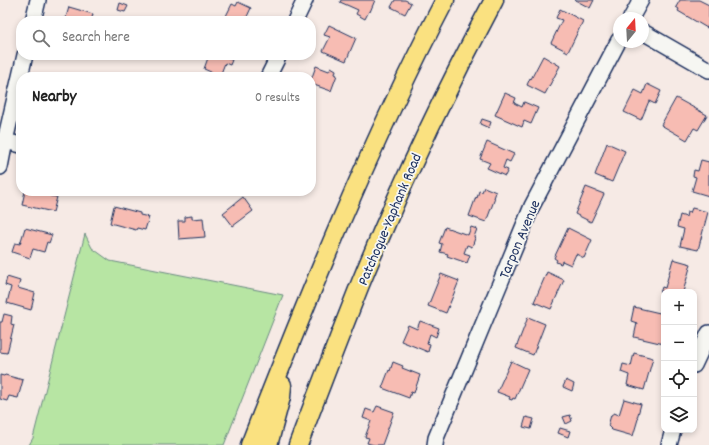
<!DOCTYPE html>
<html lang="en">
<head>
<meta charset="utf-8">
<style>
	:root { --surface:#fff; --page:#f2f2f2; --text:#222; --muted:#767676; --line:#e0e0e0 }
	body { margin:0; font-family:Dekko,sans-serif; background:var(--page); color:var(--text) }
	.controls { position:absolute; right:12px; bottom:12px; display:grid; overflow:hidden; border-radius:8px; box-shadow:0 2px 6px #0003 }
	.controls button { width:36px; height:36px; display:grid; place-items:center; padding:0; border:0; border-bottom:1px solid var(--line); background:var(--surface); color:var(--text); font:20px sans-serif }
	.compass { position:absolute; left:613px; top:12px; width:36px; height:36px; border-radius:50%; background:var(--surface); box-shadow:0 2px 6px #0003; rotate:18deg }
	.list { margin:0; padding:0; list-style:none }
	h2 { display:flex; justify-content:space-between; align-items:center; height:52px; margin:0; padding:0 16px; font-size:17px }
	h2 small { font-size:13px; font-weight:400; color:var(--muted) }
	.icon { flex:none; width:22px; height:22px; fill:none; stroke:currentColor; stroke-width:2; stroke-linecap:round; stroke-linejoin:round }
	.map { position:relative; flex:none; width:709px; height:445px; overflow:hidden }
	.search { position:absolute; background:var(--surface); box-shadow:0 2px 6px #0003; left:16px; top:16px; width:300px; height:44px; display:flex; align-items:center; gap:10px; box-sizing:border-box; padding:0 14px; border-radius:16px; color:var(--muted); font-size:15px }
	.panel { position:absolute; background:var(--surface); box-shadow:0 2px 6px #0003; left:16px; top:72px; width:300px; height:124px; border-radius:16px }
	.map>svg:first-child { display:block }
	.green { fill:#b7e5a3; stroke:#698a80 }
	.building { fill:#f7bcb3; stroke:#1b2f5e }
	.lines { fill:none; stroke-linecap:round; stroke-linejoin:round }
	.minor-casing { stroke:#1b2f5e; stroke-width:18 }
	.major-casing { stroke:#1b2f5e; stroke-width:21 }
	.minor { stroke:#f6f6f2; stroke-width:15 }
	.major { stroke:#fae180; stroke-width:18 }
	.labels { text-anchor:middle; stroke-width:3.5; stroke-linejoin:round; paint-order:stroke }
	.street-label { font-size:15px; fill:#1b2f5e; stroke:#f6f6f2 }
</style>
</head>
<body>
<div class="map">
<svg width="709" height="445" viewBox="0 0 709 445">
	<rect width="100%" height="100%" fill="#f6eae5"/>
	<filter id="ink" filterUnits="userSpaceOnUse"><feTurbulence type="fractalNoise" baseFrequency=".025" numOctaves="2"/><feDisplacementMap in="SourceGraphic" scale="8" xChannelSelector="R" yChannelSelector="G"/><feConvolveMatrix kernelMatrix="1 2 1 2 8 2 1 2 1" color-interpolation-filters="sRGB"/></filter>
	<g filter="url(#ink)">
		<polygon class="green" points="85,234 92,248 110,261 283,295 224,445 29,445 33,438"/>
		<g class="building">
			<polygon points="341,0 375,0 370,12 369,11 365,19 356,14 358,10 340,2"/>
			<polygon points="395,0 405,0 411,3 405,14 391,7"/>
			<polygon points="575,0 594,0 590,8"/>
			<polygon points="680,0 699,0 709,5 709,24 707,28 678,11 679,9 676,7"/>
			<polygon points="238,2 251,8 245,21 232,21 225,18 232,4 236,6"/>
			<polygon points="120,3 128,6 125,12 118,10"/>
			<polygon points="69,7 93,14 91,21 65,21"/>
			<polygon points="560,9 583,21 568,52 551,43 562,20 556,18"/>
			<polygon points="329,25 356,38 346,61 323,51 330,37 324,35"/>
			<polygon points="209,55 228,55 226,58 232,60 230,65 225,63 220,76 204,69"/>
			<polygon points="543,56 560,66 545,94 527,85 530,78 531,79"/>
			<polygon points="316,66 329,71 331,67 336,70 335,74 337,75 331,91 314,85 311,93 311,80"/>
			<polygon points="647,84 661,91 655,104 649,101 641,120 624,112 635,90 643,94"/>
			<polygon points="505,93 516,98 514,103 522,107 524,102 538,108 531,124 524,121 522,127 495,115"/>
			<polygon points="676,98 707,115 698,130 694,128 687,140 661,125"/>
			<polygon points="482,119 491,122 489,128 480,124"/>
			<polygon points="487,142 514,154 510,162 506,160 503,168 508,170 505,176 487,168 490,163 480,159"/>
			<polygon points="607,143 625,151 612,182 595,175"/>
			<polygon points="701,160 709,162 709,196 692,191 696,177 693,176 694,170 698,171"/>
			<polygon points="484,187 496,192 494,198 495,198 486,222 469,216 476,197 477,198 479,191 482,192"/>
			<polygon points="586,187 604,194 591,222 575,214"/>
			<polygon points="25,191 44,192 45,191 51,193 50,196 57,197 53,212 22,205"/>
			<polygon points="243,197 253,211 233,226 223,213"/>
			<polygon points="114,206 140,213 140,215 149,217 145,230 137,228 136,230 110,223"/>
			<polygon points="692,208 708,212 698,250 680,246 684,229 677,227 680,215 686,217 687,212 690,213"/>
			<polygon points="192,216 192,219 203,218 205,237 179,239 178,221 185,221 185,217"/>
			<polygon points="445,227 468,235 471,227 477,229 474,237 475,238 472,247 467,245 464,253 470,255 467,263 447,256 448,254 440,252 442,244 439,243"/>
			<polygon points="25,228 52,235 49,243 47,242 44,252 33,249 30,258 12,252 15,243 20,244"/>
			<polygon points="568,228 592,240 584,258 576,254 571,265 562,261 561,264 556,262 557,260 554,258"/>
			<polygon points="673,259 691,264 683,292 664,292 664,294 660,293 662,287 665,288"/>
			<polygon points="547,272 564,280 551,309 534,302"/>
			<polygon points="441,274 459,281 446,313 428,306"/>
			<polygon points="7,277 20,281 18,288 35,293 31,310 7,303 11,287 5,285"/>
			<polygon points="634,307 664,314 664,344 634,337 637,323 631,321"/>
			<polygon points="4,314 12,316 11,324 14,325 7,353 0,352 0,322 2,322"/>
			<polygon points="528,317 545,324 533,355 516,348"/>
			<polygon points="420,321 439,328 436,337 430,334 427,343 430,344 428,352 401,341 408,325 417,329"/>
			<polygon points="634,353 653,358 644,390 627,385 629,375 621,372 623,364 631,366"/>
			<polygon points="511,361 528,369 515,399 513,398 512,400 509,399 510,397 497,392"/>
			<polygon points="393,362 403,366 402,368 420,375 414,393 411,392 409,398 382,388 389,370 390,371"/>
			<polygon points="0,375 4,376 5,375 23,380 18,398 9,396 7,401 0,399"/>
			<polygon points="566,380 574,384 572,391 563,387"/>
			<polygon points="624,399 641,404 637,418 638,419 633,436 612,430 608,426 611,415 614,413 619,415"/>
			<polygon points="377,406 394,412 382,445 374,445 367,443 369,438 365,437 371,421 363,418 366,409 374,412"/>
			<polygon points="570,415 572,421 566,424 563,417"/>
			<polygon points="526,417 534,419 531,429 523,427"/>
			<polygon points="560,428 570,431 568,437 558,433"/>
		</g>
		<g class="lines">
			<g class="minor-casing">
				<g id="minor">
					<polyline points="631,18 641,0"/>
					<polyline points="33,21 38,0"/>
					<polyline points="295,21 305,0"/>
					<polyline points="643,32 709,70"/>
					<polyline points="268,77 279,55"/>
					<polyline points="5,141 21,145"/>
					<polyline points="0,167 5,141 25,55"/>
					<polyline points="694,365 709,333"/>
					<polyline points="435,445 436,438 532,206 619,40"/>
					<polyline points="669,445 673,430"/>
				</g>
			</g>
			<g class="major-casing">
				<g id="major">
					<path d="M 250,445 C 309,294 370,144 445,0"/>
					<polyline points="268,445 281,397 282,385"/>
					<path d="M 298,445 C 318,392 338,340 359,287 C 399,189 444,93 494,0"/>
				</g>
			</g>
			<use href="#minor" class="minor"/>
			<use href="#major" class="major"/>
		</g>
	</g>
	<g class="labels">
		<g class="street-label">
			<text transform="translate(389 219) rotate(-67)" y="5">Patchogue-Yaphank Road</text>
			<text transform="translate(519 239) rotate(-67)" y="5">Tarpon Avenue</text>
		</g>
	</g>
</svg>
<div class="controls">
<button>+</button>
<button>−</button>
<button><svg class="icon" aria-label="locate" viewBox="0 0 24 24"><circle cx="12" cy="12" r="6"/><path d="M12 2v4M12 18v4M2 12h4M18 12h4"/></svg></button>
<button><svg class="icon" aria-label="layers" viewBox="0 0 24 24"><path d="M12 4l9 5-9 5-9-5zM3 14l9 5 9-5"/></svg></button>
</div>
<svg class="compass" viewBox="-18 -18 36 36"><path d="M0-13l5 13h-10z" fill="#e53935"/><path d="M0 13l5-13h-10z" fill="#767676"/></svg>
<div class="search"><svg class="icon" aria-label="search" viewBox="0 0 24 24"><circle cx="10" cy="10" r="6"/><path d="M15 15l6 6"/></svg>Search here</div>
<section class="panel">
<h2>Nearby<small>0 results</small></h2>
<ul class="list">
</ul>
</section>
</div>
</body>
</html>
